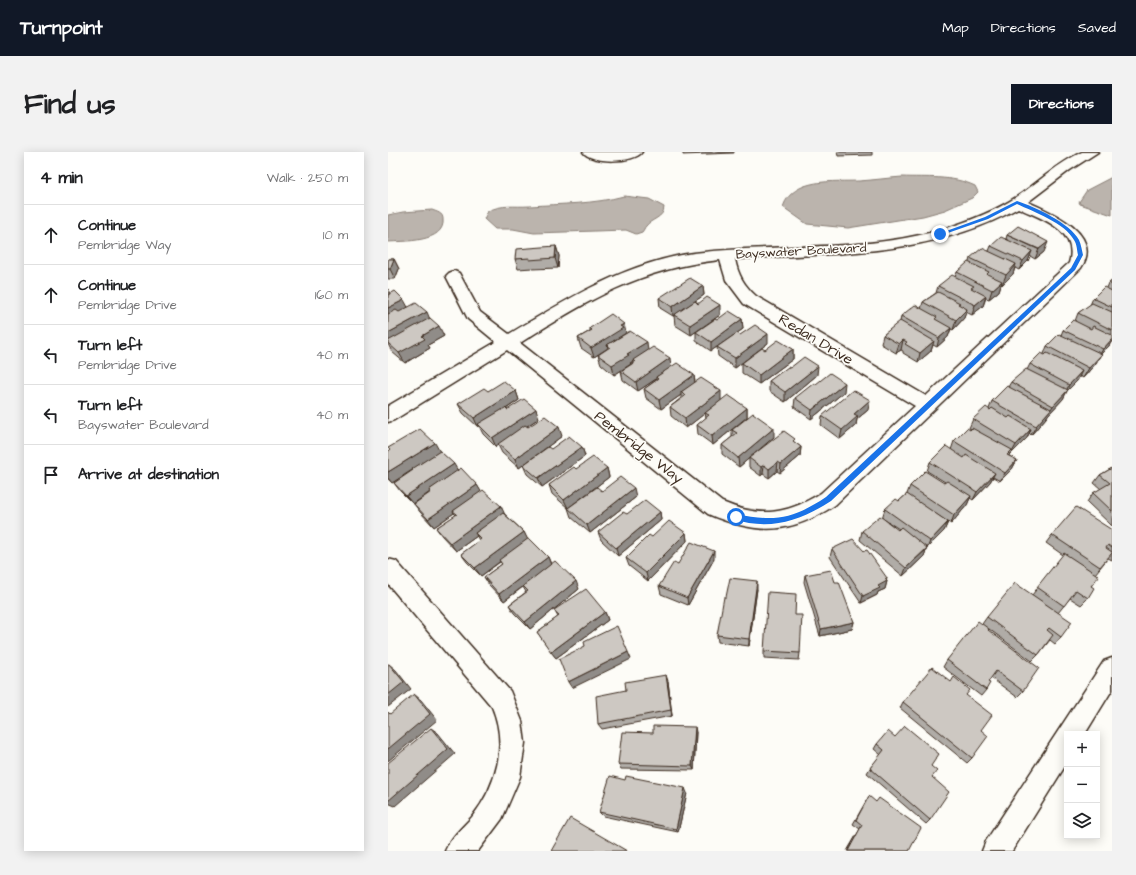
<!DOCTYPE html>
<html lang="en">
<head>
<meta charset="utf-8">
<style>
	:root { --surface:#fff; --page:#f2f2f2; --text:#202124; --muted:#757577; --line:#e0e0e0; --accent:#111827 }
	body { margin:0; font-family:"Architects Daughter",sans-serif; background:var(--page); color:var(--text) }
	.controls { position:absolute; right:12px; bottom:12px; display:grid; overflow:hidden; border-radius:0px; box-shadow:0 2px 10px #0003 }
	.controls button { width:36px; height:36px; display:grid; place-items:center; padding:0; border:0; border-bottom:1px solid var(--line); background:var(--surface); color:var(--text); font:20px sans-serif }
	.stop { position:absolute; width:12px; height:12px; margin:-9px; border:3px solid #1a73e8; border-radius:50%; background:#fff }
	.stop.end { background:#1a73e8; border-color:#fff; box-shadow:0 1px 4px #0008 }
	.list { margin:0; padding:0; list-style:none }
	h2 { display:flex; justify-content:space-between; align-items:center; height:52px; margin:0; padding:0 16px; font-size:17px }
	h2 small { font-size:13px; font-weight:400; color:var(--muted) }
	.list li { display:grid; grid-template-columns:26px 1fr auto; gap:12px; align-items:center; box-sizing:border-box; height:60px; padding:0 16px; border-top:1px solid var(--line) }
	.list b { display:block; font-size:15px; white-space:nowrap }
	.list p { margin:0; font-size:13px; white-space:nowrap; color:var(--muted) }
	.list em { font-size:13px; font-style:normal; color:var(--muted) }
	.icon { flex:none; width:22px; height:22px; fill:none; stroke:currentColor; stroke-width:2; stroke-linecap:round; stroke-linejoin:round }
	.map { position:relative; flex:none; width:724px; height:699px; overflow:hidden; border-radius:0px }
	header { display:flex; align-items:center; gap:24px; box-sizing:border-box; height:56px; padding:0 20px; background:var(--accent); color:#fff }
	header strong { font-size:19px }
	nav { display:flex; gap:22px; margin-inline-start:auto; font-size:14px }
	.intro { display:flex; align-items:center; justify-content:space-between; box-sizing:border-box; height:96px; padding:0 24px }
	h1 { margin:0; font-size:28px }
	.button { padding:10px 18px; border-radius:0px; background:var(--accent); color:#fff; font-size:14px; font-weight:700 }
	main { display:flex; gap:24px; padding:0 24px }
	aside { flex:1; background:var(--surface); border-radius:0px; box-shadow:0 2px 10px #0003 }
	.map>svg:first-child { display:block }
	.water { fill:#bbb4ad; stroke:#887d74 }
	.lines { fill:none; stroke-linecap:round; stroke-linejoin:round }
	.minor-casing { stroke:#3b2a1e; stroke-width:3 }
	.minor { fill:#fdfcf7; fill-rule:evenodd }
	.wall { fill:#b0aca7; stroke:#3b2a1e }
	.shaded-wall { fill:#908c88; stroke:#3b2a1e }
	.building { fill:#cdc8c2; stroke:#3b2a1e }
	.route { fill:#1a73e8 }
	.labels { text-anchor:middle; stroke-width:3.5; stroke-linejoin:round; paint-order:stroke }
	.far-street-label { font-size:13px; fill:#3b2a1e; stroke:#fdfcf7 }
	.street-label { font-size:15px; fill:#3b2a1e; stroke:#fdfcf7 }
</style>
</head>
<body>
<header>
<strong>Turnpoint</strong>
<nav><a>Map</a><a>Directions</a><a>Saved</a></nav>
</header>
<div class="intro"><h1>Find us</h1><a class="button">Directions</a></div>
<main>
<aside>
<h2>4 min<small>Walk · 250 m</small></h2>
<ul class="list">
<li><svg class="icon" aria-label="ahead" viewBox="0 0 24 24"><path d="M12 20V5M6 11l6-6 6 6"/></svg><div><b>Continue</b><p>Pembridge Way</p></div><em>10 m</em></li>
<li><svg class="icon" aria-label="ahead" viewBox="0 0 24 24"><path d="M12 20V5M6 11l6-6 6 6"/></svg><div><b>Continue</b><p>Pembridge Drive</p></div><em>160 m</em></li>
<li><svg class="icon" aria-label="left" viewBox="0 0 24 24"><path d="M17 20v-9H6M10 6l-5 5 5 5"/></svg><div><b>Turn left</b><p>Pembridge Drive</p></div><em>40 m</em></li>
<li><svg class="icon" aria-label="left" viewBox="0 0 24 24"><path d="M17 20v-9H6M10 6l-5 5 5 5"/></svg><div><b>Turn left</b><p>Bayswater Boulevard</p></div><em>40 m</em></li>
<li><svg class="icon" aria-label="arrive" viewBox="0 0 24 24"><path d="M6 21V4h12l-3 4 3 4H6"/></svg><div><b>Arrive at destination</b></div></li>
</ul>
</aside>
<div class="map">
<svg width="724" height="699" viewBox="0 0 724 699">
	<rect width="100%" height="100%" fill="#fdfcf7"/>
	<filter id="ink" filterUnits="userSpaceOnUse"><feTurbulence type="fractalNoise" baseFrequency=".025" numOctaves="2"/><feDisplacementMap in="SourceGraphic" scale="8" xChannelSelector="R" yChannelSelector="G"/><feConvolveMatrix kernelMatrix="1 2 1 2 8 2 1 2 1" color-interpolation-filters="sRGB"/></filter>
	<g filter="url(#ink)">
		<g class="water">
			<path d="M 514,25 C 538,26 564,23 587,34 L 590,40 L 584,46 L 557,58 L 535,64 L 460,76 L 419,72 L 395,55 C 405,25 446,30 471,29 C 486,28 500,26 514,25 Z"/>
			<polygon points="724,25 724,63 692,52 691,50 699,38"/>
			<path d="M 236,44 L 261,47 L 276,55 C 276,66 263,67 258,74 C 256,76 256,78 254,80 L 248,82 L 238,78 L 146,81 L 125,77 L 107,77 L 96,67 L 100,59 C 115,52 125,55 142,54 C 173,52 206,52 236,44 Z"/>
			<path d="M 44,58 C 49,60 55,61 55,67 C 58,91 14,89 0,90 L 0,63 L 15,60 Z"/>
		</g>
		<g class="lines">
			<g class="minor-casing">
				<g id="minor">
					<path d="M 195,0 L 254,0 C 247,11 203,12 195,0 Z"/>
					<path d="M 694,0 L 710,0 L 682,18 L 640,50 C 663,60 716,82 693,116 L 447,353 C 402,383 369,383 320,362 L 119,198 L 6,268 L 0,270 L 0,254 L 108,190 L 80,167 L 58,124 L 61,121 L 66,119 L 71,121 L 92,160 L 121,182 C 178,148 239,110 306,101 C 387,91 472,101 552,78 C 579,70 606,60 630,44 C 652,29 670,11 694,0 ZM 630,56 C 654,67 691,78 681,111 L 538,244 L 368,144 C 356,133 350,123 347,107 C 442,101 545,105 630,56 ZM 332,108 L 338,128 L 356,152 L 527,254 L 433,341 C 398,363 372,366 334,350 L 132,191 C 198,149 253,116 332,108 Z"/>
					<path d="M 0,407 L 8,409 L 122,539 L 134,569 L 137,591 L 132,625 L 114,667 L 90,699 L 57,699 C 63,685 74,676 84,665 C 109,633 120,593 104,555 L 0,432 Z"/>
					<polygon points="724,506 724,538 697,582 679,582 679,611 624,699 594,699 598,689 716,509"/>
				</g>
			</g>
			<use href="#minor" class="minor"/>
		</g>
		<g class="wall">
			<polygon points="295,0 346,0 346,1 295,3"/>
			<polygon points="449,0 484,0 484,3 450,4"/>
			<polygon points="619,83 656,100 647,107 642,104 640,109 631,118 627,116 625,122 614,133 613,132 611,139 601,147 598,146 595,154 584,163 578,160 576,166 565,178 563,177 560,185 549,195 545,193 543,199 530,210 515,201 515,199 513,198 508,201 493,192 495,183 512,170 513,164 533,157 535,150 548,141 550,134 567,125 569,120 581,110 582,106 601,99 603,94 618,87"/>
			<polygon points="168,94 171,104 170,116 144,117 144,116 130,117 127,107"/>
			<polygon points="0,107 6,107 11,117 7,127 0,127"/>
			<polygon points="724,129 724,190 723,190 721,194 713,202 708,211 695,226 692,224 689,229 679,239 675,247 660,263 658,266 643,283 641,281 639,286 623,302 622,301 621,304 629,308 624,317 612,329 605,325 602,330 585,348 582,346 579,353 563,372 546,361 560,370 556,379 539,396 536,404 515,424 472,388 474,379 510,378 511,377 494,366 497,357 511,349 519,342 522,334 556,331 557,330 539,319 542,310 563,298 566,289 583,277 581,276 585,267 601,257 604,249 620,235 623,230 639,218 642,212 656,202 659,194 673,183 675,178 687,169 690,161 702,153 705,146 719,136 721,131"/>
			<polygon points="315,134 316,143 307,149 332,163 303,183 287,173 286,164 285,164 272,156 271,146"/>
			<polygon points="0,137 2,142 20,155 42,166 56,184 40,193 42,196 17,211 4,200 0,192"/>
			<polygon points="354,167 355,177 323,199 308,189 308,180 329,168"/>
			<polygon points="202,176 238,181 260,198 283,215 306,223 307,230 333,248 359,256 359,265 325,293 310,282 309,273 318,266 317,261 298,276 283,264 282,255 293,246 293,243 273,257 258,246 256,237 268,228 268,227 250,239 235,228 233,219 245,210 245,209 242,211 243,212 226,223 213,212 210,203 220,197 220,196 206,205 193,196 190,186 202,179"/>
			<polygon points="352,183 380,191 347,216 330,204 329,195"/>
			<polygon points="405,197 405,207 371,232 354,221 354,211 377,198"/>
			<polygon points="402,216 429,223 397,250 381,239 381,229"/>
			<polygon points="100,239 128,239 131,248 118,257 151,266 139,274 140,275 174,284 131,316 114,301 110,293 108,295 95,282 91,274 90,275 75,261 70,252"/>
			<polygon points="456,240 423,267 406,255 407,246"/>
			<polygon points="480,258 469,267 468,273 452,287 433,273 434,264"/>
			<polygon points="344,278 386,285 351,315 334,302 334,293 344,285"/>
			<polygon points="406,290 413,295 412,304 392,321 389,319 381,326 375,322 373,324 361,315 361,306"/>
			<polygon points="194,295 197,304 154,335 139,322 135,313 163,297"/>
			<polygon points="0,296 52,299 70,318 89,333 93,340 136,380 139,387 160,405 163,412 191,437 142,477 126,461 121,453 138,440 135,435 116,449 101,433 96,425 114,412 112,410 93,424 79,410 73,402 91,389 89,384 68,399 54,384 48,376 68,363 66,361 46,375 32,360 26,352 43,341 42,340 25,352 12,339 6,331 25,319 24,318 4,331 0,327 0,300 2,298"/>
			<polygon points="219,316 221,325 180,356 164,342 161,333 188,317"/>
			<polygon points="724,316 724,374 699,350 705,341 713,337 706,331 712,323"/>
			<polygon points="214,339 248,345 202,381 183,365 180,356"/>
			<polygon points="272,360 273,368 230,404 213,388 210,380 239,362"/>
			<polygon points="724,378 724,408 720,406 707,422 700,446 693,453 682,446 670,461 673,485 667,492 662,488 650,503 644,509 601,477 600,479 635,539 629,545 603,526 600,530 598,538 593,544 555,515 559,508 594,472 599,465 644,443 675,403 658,391 664,383"/>
			<polygon points="298,381 299,389 260,429 241,414 238,406 264,385"/>
			<polygon points="444,397 499,426 498,428 499,429 497,437 490,440 489,443 473,451 442,405"/>
			<polygon points="326,407 300,453 273,442 271,434 290,412"/>
			<polygon points="417,423 447,430 466,470 464,477 432,484 416,430"/>
			<polygon points="369,437 361,494 330,490 329,483 338,445"/>
			<polygon points="166,458 217,460 220,468 168,506 149,480 170,465"/>
			<polygon points="407,463 412,501 411,508 376,506 376,499"/>
			<polygon points="280,529 284,564 214,577 210,572 238,538"/>
			<polygon points="578,543 593,578 584,606 579,611 512,556 515,550"/>
			<polygon points="308,580 306,618 233,617 230,612 265,581"/>
			<polygon points="489,592 543,614 544,625 542,668 538,672 479,621 482,616 493,603 486,597"/>
			<polygon points="299,641 290,680 215,664 211,660"/>
			<polygon points="481,644 521,699 459,699 472,677 465,672"/>
		</g>
		<g class="shaded-wall">
			<polygon points="660,90 656,100 647,107 651,97"/>
			<polygon points="168,94 171,104 170,116 167,106"/>
			<polygon points="644,99 640,109 631,118 635,109"/>
			<polygon points="6,107 11,117 7,127 2,117"/>
			<polygon points="628,112 625,122 614,133 618,123"/>
			<polygon points="614,129 611,139 601,147 604,138"/>
			<polygon points="315,134 316,143 285,164 284,155"/>
			<polygon points="598,144 595,154 584,163 587,153"/>
			<polygon points="16,148 21,157 0,168 0,156"/>
			<polygon points="332,153 332,163 303,183 302,173"/>
			<polygon points="579,157 576,166 565,178 568,168"/>
			<polygon points="39,160 43,170 3,192 0,187 0,181"/>
			<polygon points="354,167 355,177 323,199 323,190"/>
			<polygon points="236,172 238,181 219,193 220,196 206,205 203,196"/>
			<polygon points="51,174 56,184 40,193 42,196 17,211 11,201 34,184"/>
			<polygon points="563,176 560,185 549,195 551,186"/>
			<polygon points="380,182 380,191 347,216 347,206"/>
			<polygon points="724,187 724,188 721,194 713,202 708,211 695,226 701,216 710,206 715,197"/>
			<polygon points="515,188 513,198 508,201 511,192"/>
			<polygon points="546,189 543,199 530,210 532,201"/>
			<polygon points="259,190 260,199 242,211 243,212 226,223 224,213 239,202"/>
			<polygon points="405,197 405,207 371,232 371,223"/>
			<polygon points="282,206 283,216 268,225 268,227 250,239 248,230"/>
			<polygon points="430,214 429,223 397,250 397,240"/>
			<polygon points="694,219 689,229 679,239 675,247 660,263 658,266 643,283 648,274 663,257 665,254 677,241 681,233"/>
			<polygon points="306,223 307,232 293,240 293,243 273,257 271,248"/>
			<polygon points="457,231 456,240 423,267 424,258"/>
			<polygon points="128,239 131,248 92,274 90,272 91,274 90,275 86,266"/>
			<polygon points="333,239 333,249 298,276 297,266"/>
			<polygon points="482,248 480,258 469,267 468,273 452,287 454,278 466,262"/>
			<polygon points="359,256 359,265 325,293 324,284"/>
			<polygon points="148,257 151,266 111,293 110,292 110,293 108,295 104,286"/>
			<polygon points="171,275 174,284 131,316 127,307"/>
			<polygon points="386,276 386,285 351,315 350,306"/>
			<polygon points="643,277 639,286 623,302 628,293"/>
			<polygon points="47,291 52,300 4,331 0,326 0,320"/>
			<polygon points="194,295 197,304 154,335 150,326"/>
			<polygon points="413,295 412,304 392,321 393,312"/>
			<polygon points="629,308 624,317 612,329 617,321"/>
			<polygon points="390,310 389,319 381,326 381,317"/>
			<polygon points="66,312 71,321 41,338 42,340 25,352 18,344"/>
			<polygon points="376,313 375,322 373,324 373,315"/>
			<polygon points="219,316 221,325 180,356 176,348"/>
			<polygon points="607,321 602,330 585,348 589,340"/>
			<polygon points="89,333 94,341 65,359 66,361 46,375 40,367"/>
			<polygon points="246,336 248,345 202,381 199,373"/>
			<polygon points="583,344 579,353 563,372 566,363"/>
			<polygon points="113,354 117,363 87,381 89,384 68,399 62,391"/>
			<polygon points="272,360 273,368 230,404 228,396"/>
			<polygon points="560,370 556,379 539,396 536,404 515,424 518,416 539,397 542,389"/>
			<polygon points="136,380 140,388 93,424 87,416"/>
			<polygon points="298,381 299,389 260,429 258,421"/>
			<polygon points="326,399 326,407 300,453 299,446"/>
			<polygon points="160,405 163,413 116,449 111,442"/>
			<polygon points="499,426 498,430 499,429 497,437 490,440 489,443 473,451 475,444 490,434 497,427"/>
			<polygon points="188,429 191,437 142,477 137,470"/>
			<polygon points="369,429 369,437 361,494 361,487"/>
			<polygon points="217,460 220,468 168,506 163,500"/>
			<polygon points="466,470 464,477 432,484 433,477"/>
			<polygon points="240,500 243,507 184,536 180,530"/>
			<polygon points="1,512 8,518 23,537 0,555"/>
			<polygon points="278,523 280,529 284,564 283,558"/>
			<polygon points="26,542 33,548 49,568 0,609 0,597"/>
			<polygon points="307,575 308,580 306,618 304,614"/>
			<polygon points="43,576 50,581 67,602 7,654 0,651 0,649"/>
			<polygon points="297,636 299,641 290,680 288,677"/>
		</g>
		<g class="building">
			<polygon points="630,74 660,90 651,97 619,83"/>
			<polygon points="613,85 644,99 635,109 603,94"/>
			<polygon points="168,94 167,106 141,108 142,106 127,107 128,97"/>
			<polygon points="594,96 628,112 618,123 582,106"/>
			<polygon points="0,107 6,107 2,117 0,117"/>
			<polygon points="580,110 601,120 599,122 614,129 604,138 569,120"/>
			<polygon points="564,123 586,134 583,136 598,144 587,153 550,134"/>
			<polygon points="302,126 315,134 284,155 271,146"/>
			<polygon points="724,129 724,133 721,131"/>
			<polygon points="716,135 724,139 724,155 705,146"/>
			<polygon points="7,139 16,148 0,156 0,143"/>
			<polygon points="550,140 572,151 570,152 579,157 568,168 535,150"/>
			<polygon points="319,145 332,153 302,173 286,163 307,149 310,152"/>
			<polygon points="28,151 39,160 0,181 0,162 8,158 11,160"/>
			<polygon points="704,151 724,160 724,178 690,161"/>
			<polygon points="527,153 549,165 547,167 563,176 551,186 513,164"/>
			<polygon points="341,159 354,167 323,190 308,180 327,167 329,168"/>
			<polygon points="223,162 236,172 232,174 235,176 203,196 190,186 204,178 202,176"/>
			<polygon points="42,166 51,174 34,184 37,187 11,201 0,191 0,189"/>
			<polygon points="685,168 703,177 705,174 724,183 724,187 715,197 675,178"/>
			<polygon points="512,169 546,189 532,201 517,192 519,190 515,188 511,192 495,183"/>
			<polygon points="367,173 380,182 347,206 329,195 349,181 352,183"/>
			<polygon points="242,179 259,190 239,202 241,203 224,213 210,203 222,195 219,193"/>
			<polygon points="671,182 714,202 701,216 659,194"/>
			<polygon points="390,188 405,197 371,223 354,211 374,196 377,198"/>
			<polygon points="265,195 282,206 248,230 233,219 247,210 245,208"/>
			<polygon points="653,201 657,203 659,201 694,219 681,233 642,212"/>
			<polygon points="416,205 430,214 397,240 381,229 400,215 402,216"/>
			<polygon points="289,211 306,223 271,248 256,237 270,227 268,225"/>
			<polygon points="638,217 680,238 665,254 623,230"/>
			<polygon points="442,221 457,231 424,258 407,246 426,231 428,232"/>
			<polygon points="313,226 333,239 297,266 282,255 297,244 293,240"/>
			<polygon points="116,229 128,239 86,266 70,252 96,236 100,239"/>
			<polygon points="619,234 663,257 648,274 604,249"/>
			<polygon points="465,238 482,248 466,262 470,264 454,278 434,264"/>
			<polygon points="340,243 359,256 324,284 309,273 321,263 317,261"/>
			<polygon points="136,247 148,257 104,286 90,272 117,256 119,258"/>
			<polygon points="598,255 602,258 604,256 620,266 622,264 643,277 628,293 585,267"/>
			<polygon points="365,261 386,276 350,306 334,293 349,281 344,278"/>
			<polygon points="157,264 171,275 127,307 110,292 137,273 140,275"/>
			<polygon points="579,276 582,278 584,276 624,298 619,303 629,308 617,321 566,289"/>
			<polygon points="32,277 47,291 0,320 0,300 2,298 0,296"/>
			<polygon points="396,279 407,287 405,289 413,295 393,312 390,310 381,317 376,313 373,315 361,306"/>
			<polygon points="181,284 194,295 150,326 135,313 160,295 163,297"/>
			<polygon points="558,294 576,306 578,303 607,321 589,340 542,310"/>
			<polygon points="52,299 66,312 18,344 6,331 25,318 24,317"/>
			<polygon points="205,305 219,316 176,348 161,333 186,315 188,317"/>
			<polygon points="73,316 89,333 40,367 26,352 43,340 41,338"/>
			<polygon points="724,316 724,359 705,341 722,331 712,323"/>
			<polygon points="537,319 556,331 559,329 583,344 566,363 522,334"/>
			<polygon points="232,325 246,336 199,373 180,356 209,335 214,339"/>
			<polygon points="95,338 113,354 62,391 48,376 69,362 65,359"/>
			<polygon points="519,342 560,370 542,389 497,357 508,347 511,349"/>
			<polygon points="257,348 272,360 228,396 210,380 235,360 239,362"/>
			<polygon points="688,355 724,378 724,396 720,393 718,396 724,400 724,401 712,415 664,383"/>
			<polygon points="115,361 136,380 87,416 73,402 93,387 87,381"/>
			<polygon points="492,364 510,378 513,375 539,396 518,416 474,379"/>
			<polygon points="281,369 298,381 258,421 238,406 261,383 264,385"/>
			<polygon points="141,386 160,405 111,442 96,425 114,412 111,408"/>
			<polygon points="465,387 476,399 479,398 499,426 497,427 499,429 490,434 492,436 475,444 444,397"/>
			<polygon points="303,390 326,399 299,446 271,434 286,410 290,412"/>
			<polygon points="676,401 711,424 703,434 706,436 700,446 688,438 676,454 649,435"/>
			<polygon points="167,409 188,429 137,470 121,453 140,439 135,434"/>
			<polygon points="443,418 447,430 451,430 466,470 433,477 417,423"/>
			<polygon points="342,426 369,429 361,487 329,483 336,445 338,445"/>
			<polygon points="627,431 684,470 673,485 661,476 659,478 665,483 650,503 599,465"/>
			<polygon points="198,437 217,460 163,500 149,480 171,464 166,458"/>
			<polygon points="380,440 408,442 407,463 414,463 412,501 376,499"/>
			<polygon points="590,469 601,477 600,478 651,516 635,539 608,519 600,530 602,531 598,538 559,508"/>
			<polygon points="229,474 240,500 180,530 171,507 197,494 196,490"/>
			<polygon points="0,512 1,512 16,530 0,543"/>
			<polygon points="544,515 563,530 566,525 582,538 578,543 604,563 593,578 600,584 584,606 515,550"/>
			<polygon points="278,523 283,558 210,572 208,544 238,538 237,530"/>
			<polygon points="26,542 42,562 0,597 0,560 2,562"/>
			<polygon points="265,574 307,575 304,614 230,612 234,580 265,581"/>
			<polygon points="517,574 551,602 543,614 549,619 544,625 561,640 542,668 482,616 496,598 489,592 500,579 507,585"/>
			<polygon points="43,576 60,597 0,649 0,611"/>
			<polygon points="222,624 237,628 238,624 297,636 288,677 211,660"/>
			<polygon points="481,644 488,650 491,646 533,676 521,699 460,699 474,673 468,668"/>
			<polygon points="182,666 239,699 163,699"/>
		</g>
	</g>
	<path class="route" d="M 629,49 C 647,55 682,71 691,88 C 693,92 694,99 695,103 L 687,118 L 443,349 C 412,369 382,379 345,367 L 345,363 L 348,362 C 387,370 405,367 438,345 L 683,116 L 690,103 C 689,99 689,92 686,88 C 677,71 646,60 629,52 L 600,67 L 554,83 L 550,82 L 597,65 Z"/>
	<g class="labels">
		<g class="far-street-label">
			<text transform="translate(413 98) rotate(-3)" y="5">Bayswater Boulevard</text>
		</g>
		<g class="street-label">
			<text transform="translate(428 187) rotate(31)" y="5">Redan Drive</text>
			<text transform="translate(251 295) rotate(38)" y="5">Pembridge Way</text>
		</g>
	</g>
</svg>
<div class="controls">
<button>+</button>
<button>−</button>
<button><svg class="icon" aria-label="layers" viewBox="0 0 24 24"><path d="M12 4l9 5-9 5-9-5zM3 14l9 5 9-5"/></svg></button>
</div>
<div class="stop" style="left:348px;top:365px"></div>
<div class="stop end" style="left:552px;top:82px"></div>
</div>
</main>
</body>
</html>
